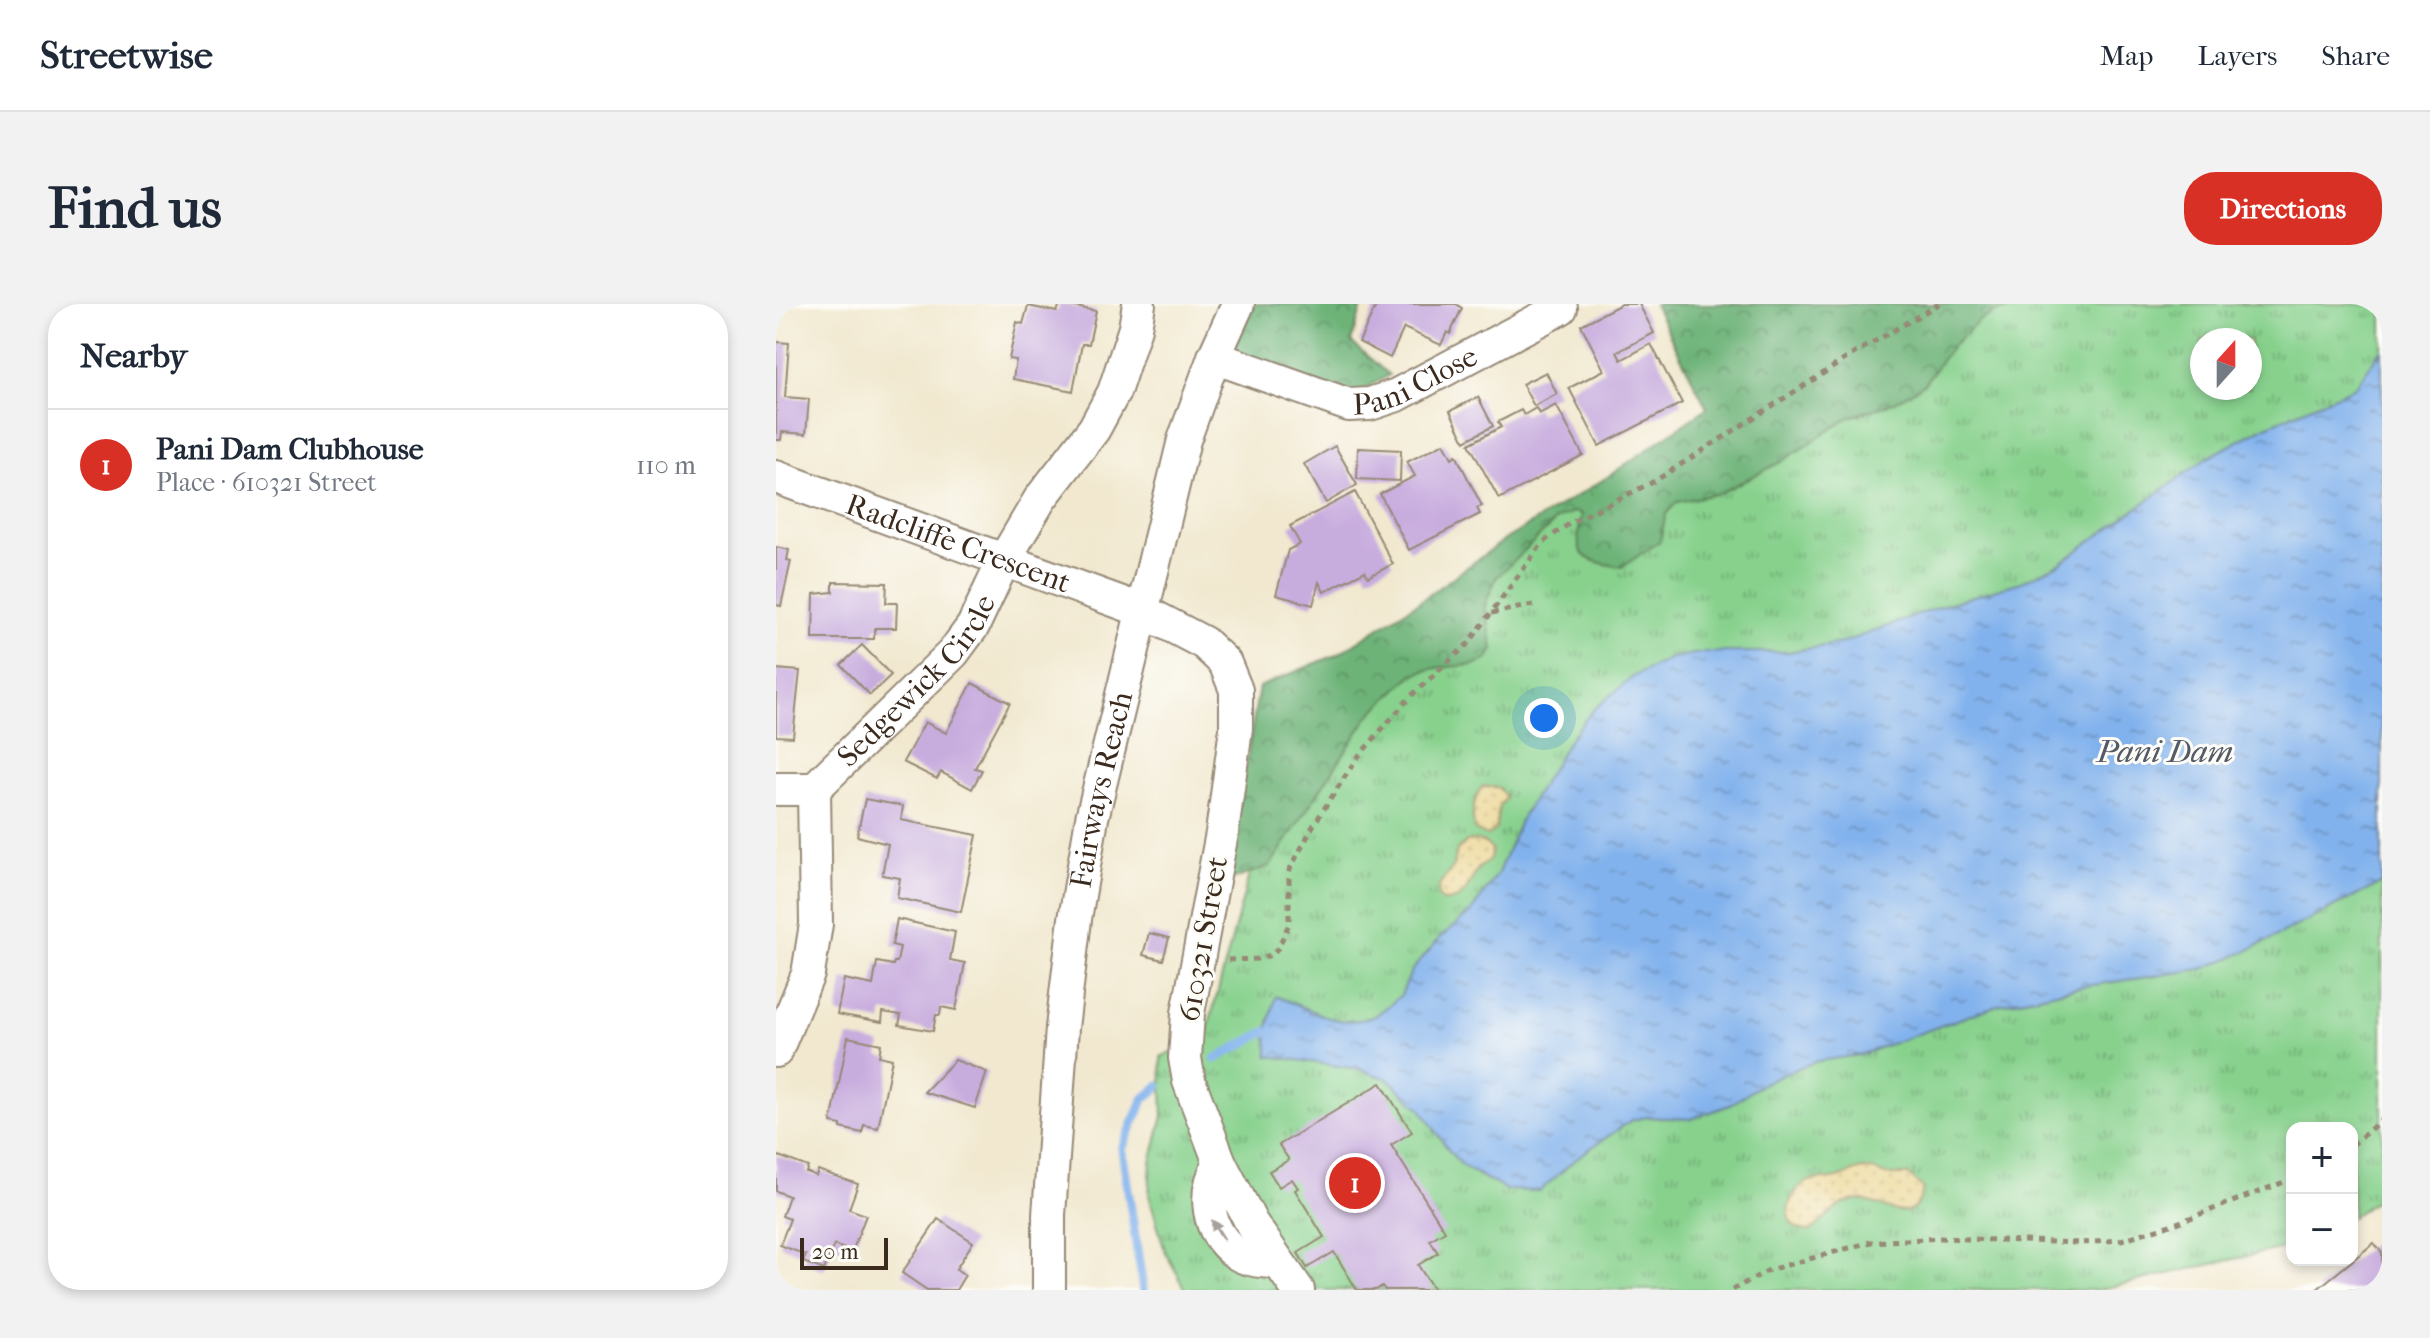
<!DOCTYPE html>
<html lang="en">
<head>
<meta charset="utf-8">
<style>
	:root { --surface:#fff; --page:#f2f2f3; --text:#1f2937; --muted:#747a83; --line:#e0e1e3; --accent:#d93025 }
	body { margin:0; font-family:"IM FELL French Canon",serif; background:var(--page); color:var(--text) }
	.controls { position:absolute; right:24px; bottom:24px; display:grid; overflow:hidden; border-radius:16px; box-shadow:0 4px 12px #0003 }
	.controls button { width:72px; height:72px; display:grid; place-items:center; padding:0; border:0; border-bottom:2px solid var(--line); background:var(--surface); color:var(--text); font:40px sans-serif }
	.compass { position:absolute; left:1414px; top:24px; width:72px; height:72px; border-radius:50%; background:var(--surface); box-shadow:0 4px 12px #0003; rotate:21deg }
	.scale { position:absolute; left:24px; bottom:20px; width:88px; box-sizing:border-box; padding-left:8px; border:4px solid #3b2a1e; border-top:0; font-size:22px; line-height:28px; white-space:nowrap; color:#3b2a1e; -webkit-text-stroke:6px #fdfcf7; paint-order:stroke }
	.you { position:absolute; left:768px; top:414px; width:28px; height:28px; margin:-20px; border:6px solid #fff; border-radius:50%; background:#1a73e8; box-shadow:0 0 0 12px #1a73e833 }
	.badge { display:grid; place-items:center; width:52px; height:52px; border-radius:50%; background:var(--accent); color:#fff; font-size:26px; font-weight:700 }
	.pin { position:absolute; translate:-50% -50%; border:4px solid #fff; box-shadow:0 2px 8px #0006 }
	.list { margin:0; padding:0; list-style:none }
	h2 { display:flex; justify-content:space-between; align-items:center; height:104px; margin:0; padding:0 32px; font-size:34px }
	h2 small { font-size:26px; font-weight:400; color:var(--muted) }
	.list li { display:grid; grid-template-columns:52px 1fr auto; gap:24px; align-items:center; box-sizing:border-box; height:112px; padding:0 32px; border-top:2px solid var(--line) }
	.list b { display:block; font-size:30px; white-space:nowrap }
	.list p { margin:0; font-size:26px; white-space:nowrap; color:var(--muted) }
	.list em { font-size:26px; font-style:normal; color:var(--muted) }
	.map { position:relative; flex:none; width:1606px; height:986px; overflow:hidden; border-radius:32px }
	header { display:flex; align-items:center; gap:48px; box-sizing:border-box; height:112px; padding:0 40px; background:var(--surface); border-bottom:2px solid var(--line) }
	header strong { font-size:38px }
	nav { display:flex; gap:44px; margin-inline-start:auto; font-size:28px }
	.intro { display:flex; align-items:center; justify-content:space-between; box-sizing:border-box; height:192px; padding:0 48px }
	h1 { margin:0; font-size:56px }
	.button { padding:20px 36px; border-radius:32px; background:var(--accent); color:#fff; font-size:28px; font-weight:700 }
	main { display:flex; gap:48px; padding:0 48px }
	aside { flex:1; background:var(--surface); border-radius:32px; box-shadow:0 4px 12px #0003 }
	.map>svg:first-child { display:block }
	.grass { fill:url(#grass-tufts); stroke:#617e56; stroke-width:2; fill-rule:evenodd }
	.forest { fill:url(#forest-crowns); stroke:#546e4b; stroke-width:2 }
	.sand { fill:url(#sand-dots); stroke:#94825e; stroke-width:2 }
	.water { fill:url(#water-ripples); stroke:#5e6e86; stroke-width:2 }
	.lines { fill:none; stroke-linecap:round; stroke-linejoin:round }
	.stream { stroke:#82b2ed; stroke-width:9 }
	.building { fill:#c7acde }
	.minor-casing { stroke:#968976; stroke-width:36 }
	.path { stroke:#968976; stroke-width:5; stroke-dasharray:6 6; stroke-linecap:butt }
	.minor { stroke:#fff; stroke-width:32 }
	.oneway { fill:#a79f9a }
	.labels { text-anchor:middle; stroke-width:6; stroke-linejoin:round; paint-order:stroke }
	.street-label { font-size:30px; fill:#3b2a1e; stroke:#fdfcf7 }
	.water-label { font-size:32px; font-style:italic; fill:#545a66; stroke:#fdfcf7 }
</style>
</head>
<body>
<header>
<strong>Streetwise</strong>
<nav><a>Map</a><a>Layers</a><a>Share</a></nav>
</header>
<div class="intro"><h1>Find us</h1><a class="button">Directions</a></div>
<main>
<aside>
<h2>Nearby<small></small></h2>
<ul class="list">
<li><span class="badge">1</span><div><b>Pani Dam Clubhouse</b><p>Place · 610321 Street</p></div><em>110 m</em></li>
</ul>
</aside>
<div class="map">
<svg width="1606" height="986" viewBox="0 0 1606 986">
	<defs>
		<pattern id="grass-tufts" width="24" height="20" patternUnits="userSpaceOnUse" patternTransform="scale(2)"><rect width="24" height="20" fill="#87d18d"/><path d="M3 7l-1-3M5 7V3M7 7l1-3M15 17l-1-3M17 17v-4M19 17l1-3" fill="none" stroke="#70aa73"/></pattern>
		<pattern id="forest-crowns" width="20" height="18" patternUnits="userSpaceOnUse" patternTransform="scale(2)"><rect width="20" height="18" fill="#6db378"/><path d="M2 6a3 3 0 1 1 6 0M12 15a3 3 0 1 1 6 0" fill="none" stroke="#5b9262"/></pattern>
		<pattern id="sand-dots" width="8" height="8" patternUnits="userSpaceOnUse" patternTransform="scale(2)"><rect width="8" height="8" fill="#eeda9e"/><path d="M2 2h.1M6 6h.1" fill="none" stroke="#cdbb88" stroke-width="1.8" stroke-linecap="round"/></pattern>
		<pattern id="water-ripples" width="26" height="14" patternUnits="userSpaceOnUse" patternTransform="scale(2)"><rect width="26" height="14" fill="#82b2ed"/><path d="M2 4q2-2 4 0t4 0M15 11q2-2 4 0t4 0" fill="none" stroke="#6c91bf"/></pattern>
	</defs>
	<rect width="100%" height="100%" fill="#fdfcf7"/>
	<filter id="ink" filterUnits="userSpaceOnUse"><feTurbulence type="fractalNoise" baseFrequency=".0125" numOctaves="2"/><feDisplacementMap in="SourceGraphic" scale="16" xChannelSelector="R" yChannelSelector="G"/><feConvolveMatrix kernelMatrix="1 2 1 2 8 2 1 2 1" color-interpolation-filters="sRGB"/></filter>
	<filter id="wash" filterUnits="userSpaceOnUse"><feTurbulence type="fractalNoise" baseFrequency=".006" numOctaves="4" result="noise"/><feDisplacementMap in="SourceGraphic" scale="32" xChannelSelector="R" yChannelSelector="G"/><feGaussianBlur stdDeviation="1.8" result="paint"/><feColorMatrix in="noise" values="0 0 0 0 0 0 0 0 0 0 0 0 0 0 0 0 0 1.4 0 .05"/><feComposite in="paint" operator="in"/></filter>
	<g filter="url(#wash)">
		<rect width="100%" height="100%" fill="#f1e8cf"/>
		<path class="grass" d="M 1083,0 L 1606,0 L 1606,892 L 1576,913 L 1576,824 L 1516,824 L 1516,942 L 1321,986 L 410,986 L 389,947 L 373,891 L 375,858 L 387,812 L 385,753 L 430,732 L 480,545 L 694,273 ZM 1426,36 L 1474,36 L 1474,84 L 1426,84 Z"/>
		<g class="forest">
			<polygon points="479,0 587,0 575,38 613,71 576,92 455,48"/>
			<path d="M 878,0 L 1269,0 L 1221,7 L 1203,17 L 1176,42 L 1148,80 L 1119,98 L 1074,113 L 1005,158 L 944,189 L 901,198 L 890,210 L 884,237 L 846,263 C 804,256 797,253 806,210 L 798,208 L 781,215 L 720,274 L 709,301 L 717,345 L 711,356 L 696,361 L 660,364 L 637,370 L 592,413 L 494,562 L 450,578 L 483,383 L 562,350 L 647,295 L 730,235 L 830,174 L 931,104 Z"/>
		</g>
		<g class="sand">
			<path d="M 707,482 L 723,484 L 730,494 L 723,503 L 720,525 L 711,532 L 699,526 C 695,512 697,493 707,482 Z"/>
			<path d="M 692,537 C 702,536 710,537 716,546 L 714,555 C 709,561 703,561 700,568 C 692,584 687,598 667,597 L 662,592 L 663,582 L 677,563 L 681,546 Z"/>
			<path d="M 1087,865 L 1098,866 L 1109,871 L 1133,871 L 1147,884 C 1138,933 1102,890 1075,897 C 1059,901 1048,917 1035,927 C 1003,928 1008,891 1031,878 C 1038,874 1047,876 1056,875 C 1067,874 1076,867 1087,865 Z"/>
		</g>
		<polygon class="water" points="1606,45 1606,579 1469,648 1426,665 1303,683 1222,701 1084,751 1042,757 1022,764 986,780 954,801 915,815 871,813 856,816 802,853 764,887 730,886 688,863 674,848 644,804 612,775 583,765 492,752 491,727 500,692 553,714 567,717 584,716 599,712 616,699 625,691 636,666 665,633 695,608 722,569 744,517 792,437 816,407 858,372 895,354 930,348 1012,348 1066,339 1174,299 1245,278 1283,260 1431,154 1486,124 1579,83"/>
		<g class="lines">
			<g class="stream">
				<polyline points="439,755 491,727 503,728"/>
				<polyline points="367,986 346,845 368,795 383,782"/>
			</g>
		</g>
		<g id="blocks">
			<g class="building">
				<polygon points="284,0 320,7 313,40 306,40 297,87 237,75 240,56 233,55 241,18 247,20 252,2 281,8"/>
				<polygon points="601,0 680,0 686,4 674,30 671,28 665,41 628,24 614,54 583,38"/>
				<polygon points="845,0 863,0 878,29 841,48 845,56 875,40 906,99 823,142 793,84 828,66 805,21"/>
				<polygon points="0,38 13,39 9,93 33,95 30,130 6,128 5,136 0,136"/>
				<polygon points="770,68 781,90 758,102 746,80"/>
				<polygon points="702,93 717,122 689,137 674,107"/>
				<polygon points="780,101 807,151 723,195 693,140 725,123 722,118 745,106 748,111 760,104 763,110"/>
				<polygon points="668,139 676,154 680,151 706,202 701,204 704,210 633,246 604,190 639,172 631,158"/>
				<polygon points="559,142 581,181 550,199 528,160"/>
				<polygon points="582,144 625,146 624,177 581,175"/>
				<polygon points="579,188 617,260 592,273 589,267 548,288 543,278 537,301 500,291 512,246 524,240 514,222"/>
				<polygon points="0,243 13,246 11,256 15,257 5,302 0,301"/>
				<polygon points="57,278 111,279 110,299 121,299 120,324 99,324 98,335 37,335 38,290 57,288"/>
				<polygon points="86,341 115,371 94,391 65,361"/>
				<polygon points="0,365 24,367 17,433 0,432"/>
				<polygon points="196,379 234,399 199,464 206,466 196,485 165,468 161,475 127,458 149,418 170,429"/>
				<polygon points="89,495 127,502 125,516 201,531 185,608 121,594 124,574 106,571 112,540 81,532"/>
				<polygon points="121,615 179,628 174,656 189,659 180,706 165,703 164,711 160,711 157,727 123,721 125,711 107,708 106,718 61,710 68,675 97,681 101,658 117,661 118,658 121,658 124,643 116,641"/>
				<polygon points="373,629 393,634 387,656 367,651"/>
				<polygon points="72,733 105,740 103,752 116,755 102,824 88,821 86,829 65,824 65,821 55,819"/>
				<polygon points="179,756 211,768 199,804 148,788"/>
				<polygon points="605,779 636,828 615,841 669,927 654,936 662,949 642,961 658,986 609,986 606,982 600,986 581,986 558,948 531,964 522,949 548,933 519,886 522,884 516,875 503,883 493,867 513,856 503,841"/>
				<polygon points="0,851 32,863 30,868 40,872 42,866 82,880 73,905 90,911 76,948 58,941 48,966 27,958 30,951 4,941 14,915 6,912 13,892 0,887"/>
				<polygon points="162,915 197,938 180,965 189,971 180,986 151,986 126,969"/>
				<polygon points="1598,939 1606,949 1606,986 1540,986"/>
			</g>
		</g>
	</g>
	<g filter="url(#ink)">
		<use href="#blocks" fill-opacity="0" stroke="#968976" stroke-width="2"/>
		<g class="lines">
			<g class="minor-casing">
				<g id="minor">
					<path id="s1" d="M 438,53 L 573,101 L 594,100 L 621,91 L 785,4"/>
					<path id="s2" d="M 0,173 L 365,306 L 428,339 L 449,359 L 460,386 L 460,424 L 446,529 L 412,709 L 409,754 L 413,777 L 444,859 L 476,920 L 522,986"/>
					<path id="s3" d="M 0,485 L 38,485 L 177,349 L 197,322 L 228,256 L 264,195 L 318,125 L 338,88 L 359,24 L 363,0"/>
					<polyline points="0,747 32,670 40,620 38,485"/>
					<path d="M 444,859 C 426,888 430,927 460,949 C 471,957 488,958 502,958"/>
					<path id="s4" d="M 273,986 L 273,911 L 286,724 L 299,615 L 316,514 L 408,136 L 438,53 L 462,0"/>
				</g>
			</g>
			<g class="path">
				<polyline points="716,309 762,300"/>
				<polyline points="452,656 481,655 495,651 502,644 513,620 513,567 537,522 581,454 634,393 693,339 767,238 796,218 879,177 1082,47 1163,0"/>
				<polyline points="1576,841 1606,815"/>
				<polyline points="956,986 993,966 1095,938 1165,934 1305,939 1345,936 1401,919 1516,875"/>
			</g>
			<use href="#minor" class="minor"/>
		</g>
		<defs><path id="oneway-solid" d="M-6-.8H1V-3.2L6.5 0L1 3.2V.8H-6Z" transform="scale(2)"/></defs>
		<use class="oneway" href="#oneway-solid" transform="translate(442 926) rotate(-122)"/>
	</g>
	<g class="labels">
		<g class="street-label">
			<text dy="10" stroke="none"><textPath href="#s1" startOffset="214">Pani Close</textPath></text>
			<text dy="10" stroke="none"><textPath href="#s2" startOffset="194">Radcliffe Crescent</textPath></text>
			<text dy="10" stroke="none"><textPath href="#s3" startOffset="188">Sedgewick Circle</textPath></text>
			<text dy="10" stroke="none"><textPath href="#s4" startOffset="504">Fairways Reach</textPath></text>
			<text transform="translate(427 635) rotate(-80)" y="10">610321 Street</text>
		</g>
		<g class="water-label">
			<text x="1389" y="458">Pani Dam</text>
		</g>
	</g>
</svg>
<div class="controls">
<button>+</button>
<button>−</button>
</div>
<svg class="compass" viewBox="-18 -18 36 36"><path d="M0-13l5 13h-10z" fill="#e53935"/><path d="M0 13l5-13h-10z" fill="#747a83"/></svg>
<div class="scale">20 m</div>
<div class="you"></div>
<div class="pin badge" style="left:579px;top:879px">1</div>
</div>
</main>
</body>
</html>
